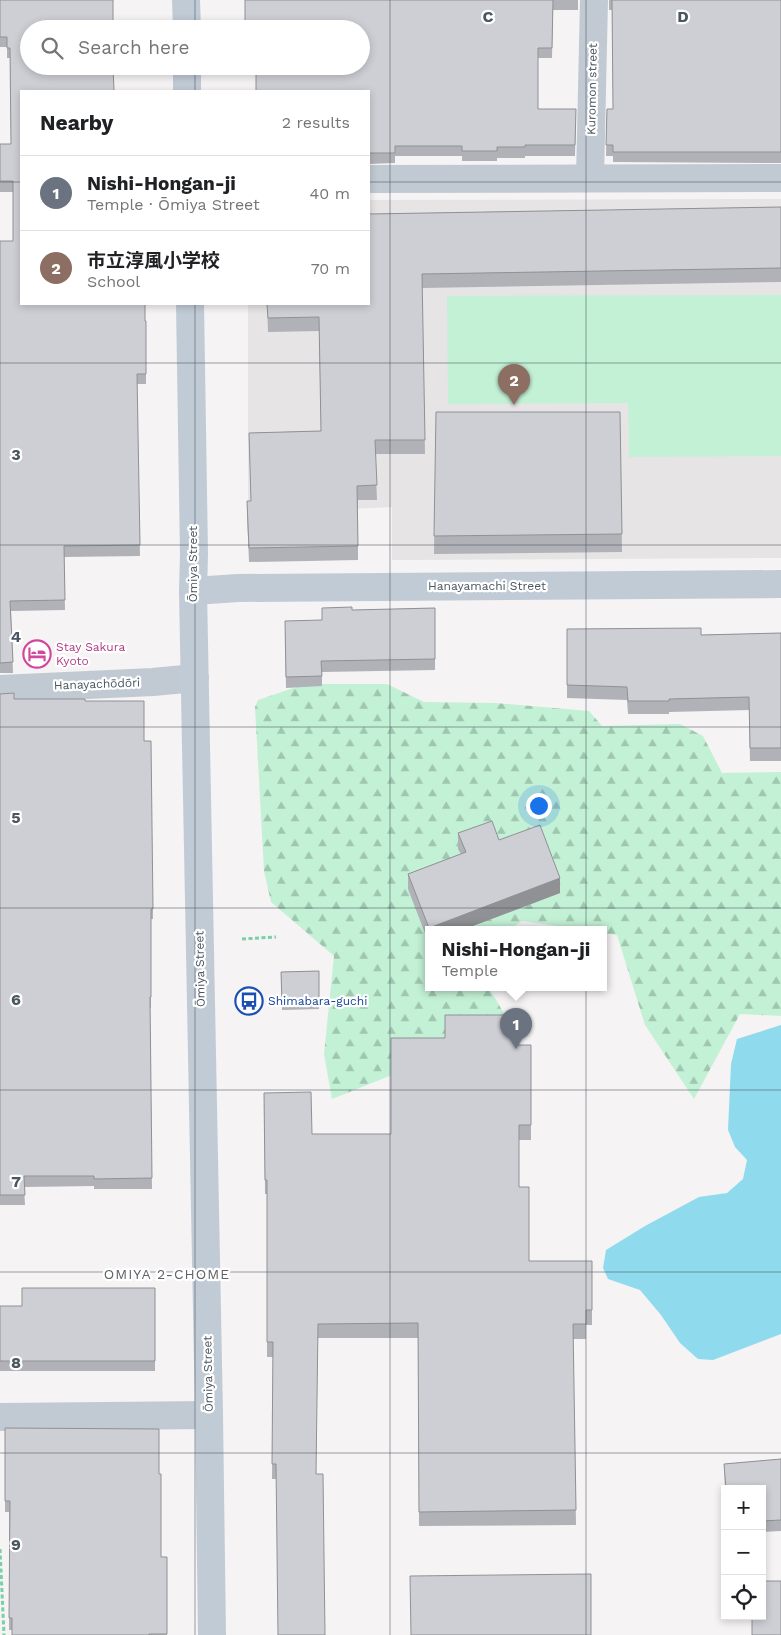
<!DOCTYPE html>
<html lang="en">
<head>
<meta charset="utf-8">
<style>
	:root { --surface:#fff; --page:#f2f2f2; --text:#202124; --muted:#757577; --line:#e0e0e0; --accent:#d93025 }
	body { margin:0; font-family:"Work Sans","Noto Sans JP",sans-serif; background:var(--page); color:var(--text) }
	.controls { position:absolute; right:15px; bottom:15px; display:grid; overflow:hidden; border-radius:0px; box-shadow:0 2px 8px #0003 }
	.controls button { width:45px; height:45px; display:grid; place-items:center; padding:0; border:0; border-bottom:1px solid var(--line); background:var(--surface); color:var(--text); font:25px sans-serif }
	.you { position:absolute; left:538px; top:805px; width:18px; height:18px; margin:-12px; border:4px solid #fff; border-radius:50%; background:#1a73e8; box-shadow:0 0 0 8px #1a73e833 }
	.badge { display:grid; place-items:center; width:32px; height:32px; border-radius:50%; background:var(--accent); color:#fff; font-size:16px; font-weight:700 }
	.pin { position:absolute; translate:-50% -41px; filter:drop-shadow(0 1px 2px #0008) }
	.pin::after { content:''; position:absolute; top:26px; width:18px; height:15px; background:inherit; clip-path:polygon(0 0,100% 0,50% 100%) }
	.popup { position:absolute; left:425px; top:926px; width:182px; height:65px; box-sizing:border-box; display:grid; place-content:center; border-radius:0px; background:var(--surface); filter:drop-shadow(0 1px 4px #0005); font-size:16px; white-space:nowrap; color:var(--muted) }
	.popup b { font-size:19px; color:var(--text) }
	.popup::after { content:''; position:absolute; left:50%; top:100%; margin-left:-10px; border:10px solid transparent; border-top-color:var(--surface) }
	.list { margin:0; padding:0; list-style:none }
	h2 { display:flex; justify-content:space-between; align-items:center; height:65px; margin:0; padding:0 20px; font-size:21px }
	h2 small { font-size:16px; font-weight:400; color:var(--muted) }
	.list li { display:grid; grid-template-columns:32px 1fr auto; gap:15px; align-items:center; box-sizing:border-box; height:75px; padding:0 20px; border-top:1px solid var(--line) }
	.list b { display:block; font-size:19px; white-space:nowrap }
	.list p { margin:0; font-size:16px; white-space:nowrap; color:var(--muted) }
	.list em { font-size:16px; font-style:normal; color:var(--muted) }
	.icon { flex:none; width:28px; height:28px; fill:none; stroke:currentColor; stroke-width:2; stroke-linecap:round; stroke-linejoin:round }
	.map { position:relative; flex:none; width:781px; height:1635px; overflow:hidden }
	.search { position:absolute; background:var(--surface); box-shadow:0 2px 8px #0003; left:20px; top:20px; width:350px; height:55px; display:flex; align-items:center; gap:12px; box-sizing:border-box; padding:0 18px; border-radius:28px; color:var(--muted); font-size:19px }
	.panel { position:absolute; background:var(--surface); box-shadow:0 2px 8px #0003; left:20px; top:90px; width:350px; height:215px; border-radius:0px }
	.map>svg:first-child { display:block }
	.education { fill:#e6e4e5 }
	.forest { fill:url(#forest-firs) }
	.park { fill:#c3f1d5 }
	.water { fill:#90daee }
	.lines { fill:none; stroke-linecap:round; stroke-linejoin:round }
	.path { stroke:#7ad0a6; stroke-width:3; stroke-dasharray:4 2.5; stroke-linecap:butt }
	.street { stroke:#c1cad2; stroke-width:28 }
	.secondary { stroke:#c1cbd6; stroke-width:28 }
	.wall { fill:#b0b2b7 }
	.shaded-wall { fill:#909195 }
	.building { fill:#cdcfd5; stroke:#909195 }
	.grid { fill:none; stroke:#4a5661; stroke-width:1; stroke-opacity:0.55 }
	.labels { text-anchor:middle; stroke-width:4.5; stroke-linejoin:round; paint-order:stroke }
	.street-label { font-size:12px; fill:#4a5661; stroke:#fff }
	.hotel-label { font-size:12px; fill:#b23c85; stroke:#fff; text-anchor:start }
	.transit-label { font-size:12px; fill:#164399; stroke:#fff; text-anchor:start }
	.neighbourhood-label { font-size:14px; letter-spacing:1px; fill:#5f6368; stroke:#fff }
	.grid-label { font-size:16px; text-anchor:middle; font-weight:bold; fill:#4a5661; stroke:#fff; stroke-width:4.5; stroke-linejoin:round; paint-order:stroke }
</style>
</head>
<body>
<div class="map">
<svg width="781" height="1635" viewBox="0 0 781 1635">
	<defs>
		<pattern id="forest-firs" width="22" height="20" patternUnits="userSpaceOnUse" patternTransform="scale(1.25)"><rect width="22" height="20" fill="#c3f1d5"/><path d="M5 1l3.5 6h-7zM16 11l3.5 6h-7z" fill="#a0c6b0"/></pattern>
	</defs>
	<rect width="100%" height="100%" fill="#f5f3f3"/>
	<polygon class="education" points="781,199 781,558 392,560 392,507 248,514 248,304 369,304 369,200"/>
	<polygon class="forest" points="305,684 387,684 424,702 495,703 589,711 602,726 680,724 703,736 722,773 781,772 781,1016 740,1014 694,1099 645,1025 617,935 604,933 604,930 586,930 522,921 509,930 428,930 428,988 489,988 512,1027 332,1099 324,1054 334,956 271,902 264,871 255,707 258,700"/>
	<polygon class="park" points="781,295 781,456 629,457 628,403 448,404 447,296"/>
	<polygon class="water" points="781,1025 781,1334 713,1360 698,1359 680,1343 661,1315 640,1290 608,1279 603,1268 606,1250 645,1226 699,1197 727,1193 743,1179 747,1160 735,1147 728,1130 731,1064 737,1039"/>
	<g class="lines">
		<g class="path">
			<polyline points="242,939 276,937"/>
			<polyline points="0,1549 4,1635"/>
		</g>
		<g class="street">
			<polyline points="590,178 594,0"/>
			<polyline points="369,179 781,178"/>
			<polyline points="0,689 153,682 195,678"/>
			<polyline points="0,1417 209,1415"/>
		</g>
		<g class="secondary">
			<polyline points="186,0 187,29"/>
			<polyline points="187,66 187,91"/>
			<polyline points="190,304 194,554 193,591 209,1415 212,1635"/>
			<polyline points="193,591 238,588 781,584"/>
		</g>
	</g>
	<g class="wall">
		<polygon points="0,0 21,91 145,321 146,321 146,384 137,384 140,556 64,557 65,610 11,611 13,673 0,673 0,241 13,241 13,192 0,192 0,144 11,144 10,58 7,58 7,47 0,47"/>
		<polygon points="245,0 578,0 578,10 553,10 552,58 538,58 538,109 576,109 575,156 525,156 525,158 497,158 497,161 462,161 462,156 395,156 395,163 369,164 369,91 361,29 245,29"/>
		<polygon points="609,0 781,0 781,163 613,162 613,156 606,156 607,109 613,109 612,10 609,10"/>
		<polygon points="781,207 781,282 422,288 425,454 375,454 377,500 358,500 358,560 249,562 247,515 247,501 251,501 249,433 321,431 319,331 268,332 267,304 369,304 369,214"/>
		<polygon points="436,412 620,412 622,552 434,554"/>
		<polygon points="322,608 352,610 435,608 435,670 322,672 322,686 286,688 285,632 322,620"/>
		<polygon points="567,629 701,635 781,633 781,761 750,761 749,710 669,712 669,714 628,714 627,700 567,698"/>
		<polygon points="0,694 14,699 85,701 144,741 153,909 153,919 151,919 151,1008 150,1008 152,1189 94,1189 94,1186 24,1187 25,1205 0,1205"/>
		<polygon points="458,833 499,840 560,893 462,930 428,930 428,941 408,889 408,874 461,854 458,849"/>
		<polygon points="319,971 319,1009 282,1010 281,972"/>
		<polygon points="518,1045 531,1045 531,1140 519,1140 519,1187 529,1261 592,1261 592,1325 586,1325 586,1339 573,1339 576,1525 419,1526 418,1338 318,1338 276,1479 272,1479 273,1357 267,1357 267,1194 265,1194 264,1093 312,1134 391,1134"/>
		<polygon points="155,1288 155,1371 0,1371 0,1306 22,1306"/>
		<polygon points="5,1428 159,1474 161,1557 167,1557 167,1635 12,1635 12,1630 9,1630 9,1512 5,1512"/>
		<polygon points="781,1459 781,1531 762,1532 762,1489 725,1489 724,1464"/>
	</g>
	<polygon class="shaded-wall" points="560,878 560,893 462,930 429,930 429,928"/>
	<g class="building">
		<polygon points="0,0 113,0 113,29 29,29 29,66 113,66 114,91 21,91 21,304 145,304 145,321 146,321 146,374 137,374 140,545 64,546 65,600 10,601 13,662 0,663 0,241 13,241 13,181 0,181 0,144 11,144 10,48 7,48 7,37 0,37"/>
		<polygon points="245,0 553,0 552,48 538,48 538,109 576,109 575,145 525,145 525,147 497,147 497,151 462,151 462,146 395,146 395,153 369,153 369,91 256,91 256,66 361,66 361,29 256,29 256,23 245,23"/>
		<polygon points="612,0 781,0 781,152 613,152 613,145 606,145 607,109 613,109"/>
		<polygon points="781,207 781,268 422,274 425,440 375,440 377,485 357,486 358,546 249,548 247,501 251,501 249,433 321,431 319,317 268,318 267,304 369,304 369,214"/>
		<polygon points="436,412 620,412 622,534 434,536"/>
		<polygon points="352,607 352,610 435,608 435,659 321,661 322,676 286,677 285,621 322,620 322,608"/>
		<polygon points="701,628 701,635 781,633 781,748 750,748 749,697 669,699 669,701 628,701 627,687 567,685 567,629"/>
		<polygon points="14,693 14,699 85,699 85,701 144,701 144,741 151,741 153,909 151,909 151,997 150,997 152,1178 94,1179 94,1176 24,1176 25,1195 0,1195 0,694"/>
		<polygon points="492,821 499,840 540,825 560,878 429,928 408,874 466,852 458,833"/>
		<polygon points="319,971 319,1003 282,1004 281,972"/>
		<polygon points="445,1015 518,1015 518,1045 531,1045 531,1125 519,1125 519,1187 529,1187 529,1261 592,1261 592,1310 586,1310 586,1324 573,1324 576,1510 419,1512 418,1323 318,1324 316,1474 323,1474 325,1635 278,1635 276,1464 272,1464 273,1342 267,1342 267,1180 265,1180 264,1093 311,1092 312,1134 391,1134 391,1038 445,1038"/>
		<polygon points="22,1288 155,1288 155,1361 0,1361 0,1306 22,1306"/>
		<polygon points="5,1428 159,1429 159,1474 161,1474 161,1557 167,1557 167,1634 149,1634 149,1635 12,1635 12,1618 9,1618 10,1501 5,1501"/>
		<polygon points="781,1459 781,1520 762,1521 762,1489 726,1489 724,1464"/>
		<polygon points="591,1574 591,1635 411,1635 410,1576"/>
		<polygon points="762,1581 781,1581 781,1635 752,1635 752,1616 762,1616"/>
	</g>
	<path class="grid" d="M 195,0 L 195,29M 390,0 L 390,1635M 586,0 L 586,1635M 195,66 L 195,91M 0,182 L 21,182M 369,182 L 781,182M 195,304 L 195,1635M 0,363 L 781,363M 0,545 L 781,545M 0,727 L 781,727M 0,908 L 781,908M 0,1090 L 781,1090M 0,1272 L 781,1272M 0,1453 L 781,1453"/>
	<defs>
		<g id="hotel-ring" transform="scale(1.4375)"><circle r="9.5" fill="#fff" stroke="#d1479c" stroke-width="1.5"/><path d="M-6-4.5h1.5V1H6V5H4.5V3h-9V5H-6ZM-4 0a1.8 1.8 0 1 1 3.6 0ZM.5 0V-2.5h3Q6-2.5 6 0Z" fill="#d1479c"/></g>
		<g id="bus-ring" transform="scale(1.4375)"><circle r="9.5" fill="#fff" stroke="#1a4fb4" stroke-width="1.5"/><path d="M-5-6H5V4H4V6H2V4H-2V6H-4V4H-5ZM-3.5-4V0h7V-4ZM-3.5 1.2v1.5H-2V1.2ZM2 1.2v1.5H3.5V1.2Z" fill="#1a4fb4"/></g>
	</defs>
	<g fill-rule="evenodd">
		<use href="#hotel-ring" x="37" y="654"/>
		<use href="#bus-ring" x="249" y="1001"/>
	</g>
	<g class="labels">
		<g class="street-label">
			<text transform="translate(592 89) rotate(-89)" y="4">Kuromon street</text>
			<text transform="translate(193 564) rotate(-90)" y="4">Ōmiya Street</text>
			<text x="487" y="590">Hanayamachi Street</text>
			<text transform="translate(97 684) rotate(-2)" y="4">Hanayachōdōri</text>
			<text transform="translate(200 969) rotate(-91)" y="4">Ōmiya Street</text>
			<text transform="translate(208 1374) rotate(-91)" y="4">Ōmiya Street</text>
		</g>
		<g class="hotel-label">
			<text x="56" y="651">Stay Sakura<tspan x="56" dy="14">Kyoto</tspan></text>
		</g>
		<g class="transit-label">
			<text x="268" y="1005">Shimabara-guchi</text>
		</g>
		<g class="neighbourhood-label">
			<text x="167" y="1279">OMIYA 2-CHOME</text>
		</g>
	</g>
	<g class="grid-label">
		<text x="488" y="22">C</text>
		<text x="683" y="22">D</text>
		<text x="16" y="460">3</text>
		<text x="16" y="642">4</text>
		<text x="16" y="823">5</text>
		<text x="16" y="1005">6</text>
		<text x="16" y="1187">7</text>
		<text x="16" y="1368">8</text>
		<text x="16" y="1550">9</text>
	</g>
</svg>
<div class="controls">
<button>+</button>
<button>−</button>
<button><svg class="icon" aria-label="locate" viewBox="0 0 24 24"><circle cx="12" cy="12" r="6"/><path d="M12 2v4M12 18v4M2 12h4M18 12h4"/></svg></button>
</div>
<div class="you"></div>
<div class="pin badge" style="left:516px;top:1049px;background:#6b7280">1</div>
<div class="popup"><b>Nishi-Hongan-ji</b>Temple</div>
<div class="pin badge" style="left:514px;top:405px;background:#8d6e63">2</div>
<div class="search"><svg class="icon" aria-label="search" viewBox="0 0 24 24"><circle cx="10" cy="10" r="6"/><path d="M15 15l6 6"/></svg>Search here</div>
<section class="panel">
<h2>Nearby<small>2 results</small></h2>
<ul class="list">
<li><span class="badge" style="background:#6b7280">1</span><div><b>Nishi-Hongan-ji</b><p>Temple · Ōmiya Street</p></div><em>40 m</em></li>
<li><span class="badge" style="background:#8d6e63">2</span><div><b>市立淳風小学校</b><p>School</p></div><em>70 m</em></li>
</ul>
</section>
</div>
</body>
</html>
